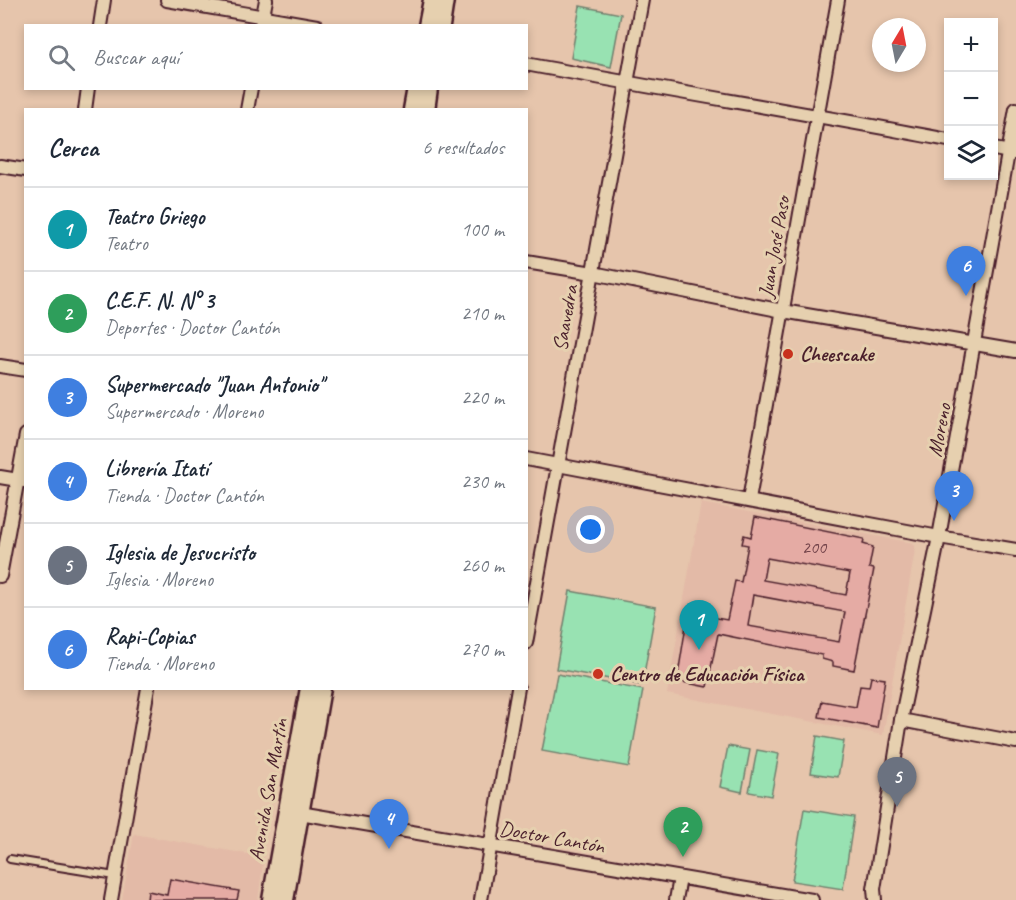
<!DOCTYPE html>
<html lang="es">
<head>
<meta charset="utf-8">
<style>
	:root { --surface:#fff; --page:#f6f6f7; --text:#1f2937; --muted:#747a83; --line:#e0e1e3; --accent:#c8321e }
	body { margin:0; font-family:Caveat,sans-serif; background:var(--page); color:var(--text) }
	.controls { position:absolute; right:18px; top:18px; display:grid; overflow:hidden; border-radius:0px; box-shadow:0 3px 9px #0003 }
	.controls button { width:54px; height:54px; display:grid; place-items:center; padding:0; border:0; border-bottom:2px solid var(--line); background:var(--surface); color:var(--text); font:30px sans-serif }
	.compass { position:absolute; left:872px; top:18px; width:54px; height:54px; border-radius:50%; background:var(--surface); box-shadow:0 3px 9px #0003; rotate:10deg }
	.you { position:absolute; left:591px; top:530px; width:21px; height:21px; margin:-15px; border:4px solid #fff; border-radius:50%; background:#1a73e8; box-shadow:0 0 0 9px #1a73e833 }
	.badge { display:grid; place-items:center; width:39px; height:39px; border-radius:50%; background:var(--accent); color:#fff; font-size:20px; font-weight:700 }
	.pin { position:absolute; translate:-50% -50px; filter:drop-shadow(0 2px 3px #0008) }
	.pin::after { content:''; position:absolute; top:32px; width:21px; height:18px; background:inherit; clip-path:polygon(0 0,100% 0,50% 100%) }
	.list { margin:0; padding:0; list-style:none }
	h2 { display:flex; justify-content:space-between; align-items:center; height:78px; margin:0; padding:0 24px; font-size:26px }
	h2 small { font-size:20px; font-weight:400; color:var(--muted) }
	.list li { display:grid; grid-template-columns:39px 1fr auto; gap:18px; align-items:center; box-sizing:border-box; height:84px; padding:0 24px; border-top:2px solid var(--line) }
	.list b { display:block; font-size:22px; white-space:nowrap }
	.list p { margin:0; font-size:20px; white-space:nowrap; color:var(--muted) }
	.list em { font-size:20px; font-style:normal; color:var(--muted) }
	.icon { flex:none; width:33px; height:33px; fill:none; stroke:currentColor; stroke-width:2; stroke-linecap:round; stroke-linejoin:round }
	.map { position:relative; flex:none; width:1016px; height:900px; overflow:hidden }
	.search { position:absolute; background:var(--surface); box-shadow:0 3px 9px #0003; left:24px; top:24px; width:504px; height:66px; display:flex; align-items:center; gap:15px; box-sizing:border-box; padding:0 21px; border-radius:0px; color:var(--muted); font-size:22px }
	.panel { position:absolute; background:var(--surface); box-shadow:0 3px 9px #0003; left:24px; top:108px; width:504px; height:582px; border-radius:0px }
	.map>svg:first-child { display:block }
	.built { fill:#e3baa7 }
	.green { fill:#98e2b2; stroke:#71806e; stroke-width:1.5 }
	.building { fill:#e5aba4; stroke:#4a1f2b; stroke-width:1.5; fill-rule:evenodd }
	.lines { fill:none; stroke-linecap:round; stroke-linejoin:round }
	.service-casing { stroke:#4a1f2b; stroke-width:10 }
	.minor-casing { stroke:#4a1f2b; stroke-width:16 }
	.secondary-casing { stroke:#4a1f2b; stroke-width:21 }
	.service { stroke:#e6d0af; stroke-width:6 }
	.minor { stroke:#e6d0af; stroke-width:12 }
	.secondary { stroke:#e6d0af; stroke-width:16 }
	.poi-dot { fill:#c8321e; stroke:#e6d0af; stroke-width:2 }
	.labels { text-anchor:middle; stroke-width:6; stroke-linejoin:round; paint-order:stroke }
	.number-label { font-size:18px; fill:#714249 }
	.street-label { font-size:21px; fill:#4a1f2b; stroke:#e6d0af }
	.poi-label { font-size:21px; font-weight:bold; fill:#4a1f2b; stroke:#e6d0af; text-anchor:start }
</style>
</head>
<body>
<div class="map">
<svg width="1016" height="900" viewBox="0 0 1016 900">
	<rect width="100%" height="100%" fill="#e6c5ac"/>
	<filter id="ink" filterUnits="userSpaceOnUse"><feTurbulence type="fractalNoise" baseFrequency=".0167" numOctaves="2"/><feDisplacementMap in="SourceGraphic" scale="12" xChannelSelector="R" yChannelSelector="G"/><feConvolveMatrix kernelMatrix="1 2 1 2 8 2 1 2 1" color-interpolation-filters="sRGB"/></filter>
	<g filter="url(#ink)">
		<g class="built">
			<polygon points="701,503 913,543 915,550 883,735 667,694"/>
			<polygon points="134,834 264,857 258,900 122,900"/>
		</g>
		<g class="green">
			<polygon points="580,6 621,14 611,67 571,58"/>
			<polygon points="570,591 656,607 642,685 556,669"/>
			<polygon points="557,674 643,690 629,767 542,751"/>
			<polygon points="817,736 844,741 838,777 811,773"/>
			<polygon points="728,746 750,750 742,792 720,787"/>
			<polygon points="757,750 779,754 771,796 749,792"/>
			<polygon points="804,809 854,817 843,889 792,881"/>
		</g>
		<g class="building">
			<path d="M 755,517 L 864,539 L 863,544 L 873,547 L 869,568 L 874,569 L 854,670 L 833,666 L 833,662 L 822,659 L 822,655 L 718,634 L 707,687 L 677,681 L 688,613 L 727,620 L 735,581 L 741,582 L 748,545 L 742,544 L 744,535 L 751,537 ZM 767,558 L 850,573 L 846,595 L 763,580 ZM 753,595 L 845,612 L 839,642 L 748,626 Z"/>
			<polygon points="871,677 885,679 877,728 819,717 822,701 856,707 860,686 869,687"/>
			<polygon points="170,879 239,891 237,900 147,900 148,891 167,895"/>
		</g>
		<g class="lines">
			<g class="service-casing">
				<polyline id="service" points="10,859 115,876"/>
			</g>
			<g class="minor-casing">
				<g id="minor">
					<polyline points="167,0 317,26"/>
					<polyline points="100,26 104,0"/>
					<polyline points="261,26 266,0"/>
					<path d="M 526,64 C 667,91 808,113 948,140"/>
					<polyline points="85,110 88,88"/>
					<polyline points="247,110 251,88"/>
					<polyline points="994,149 1015,153"/>
					<polyline points="0,166 26,170"/>
					<polyline points="526,262 593,273 783,311 1016,351"/>
					<polyline points="0,366 26,370"/>
					<polyline points="526,459 939,537 1016,550"/>
					<polyline points="0,477 24,481"/>
					<polyline points="749,500 838,0"/>
					<polyline points="0,576 26,435"/>
					<polyline points="526,643 642,0"/>
					<polyline points="901,720 1016,742"/>
					<polyline points="294,812 812,900"/>
					<polyline points="111,900 148,688"/>
					<polyline points="481,900 518,688"/>
					<polyline points="676,900 680,878"/>
					<polyline points="875,900 874,889 901,720 939,537 1016,109"/>
				</g>
			</g>
			<g class="secondary-casing">
				<g id="secondary">
					<polyline points="427,26 432,0"/>
					<polyline points="441,26 445,0"/>
					<polyline points="412,110 416,88"/>
					<polyline points="426,110 429,88"/>
					<polyline points="271,900 309,688"/>
					<polyline points="285,900 322,688"/>
				</g>
			</g>
			<use href="#service" class="service"/>
			<use href="#minor" class="minor"/>
			<use href="#secondary" class="secondary"/>
		</g>
	</g>
	<g class="poi-dot">
		<circle cx="788" cy="354" r="6"/>
		<circle cx="598" cy="674" r="6"/>
	</g>
	<g class="labels">
		<g class="number-label">
			<text x="814" y="553">200</text>
		</g>
		<g class="street-label">
			<text transform="translate(774 247) rotate(-80)" y="7">Juan José Paso</text>
			<text transform="translate(565 318) rotate(-80)" y="7">Saavedra</text>
			<text transform="translate(939 430) rotate(-79)" y="7">Moreno</text>
			<text transform="translate(268 790) rotate(-80)" y="7">Avenida San Martín</text>
			<text transform="translate(552 837) rotate(10)" y="7">Doctor Cantón</text>
		</g>
		<g class="poi-label">
			<text x="800" y="361">Cheescake</text>
			<text x="610" y="681">Centro de Educación Física</text>
		</g>
	</g>
</svg>
<div class="controls">
<button>+</button>
<button>−</button>
<button><svg class="icon" aria-label="layers" viewBox="0 0 24 24"><path d="M12 4l9 5-9 5-9-5zM3 14l9 5 9-5"/></svg></button>
</div>
<svg class="compass" viewBox="-18 -18 36 36"><path d="M0-13l5 13h-10z" fill="#e53935"/><path d="M0 13l5-13h-10z" fill="#747a83"/></svg>
<div class="you"></div>
<div class="pin badge" style="left:699px;top:650px;background:#0f9aa8">1</div>
<div class="pin badge" style="left:683px;top:857px;background:#2e9e5b">2</div>
<div class="pin badge" style="left:954px;top:521px;background:#3f7fe0">3</div>
<div class="pin badge" style="left:389px;top:849px;background:#3f7fe0">4</div>
<div class="pin badge" style="left:897px;top:807px;background:#6b7280">5</div>
<div class="pin badge" style="left:966px;top:296px;background:#3f7fe0">6</div>
<div class="search"><svg class="icon" aria-label="search" viewBox="0 0 24 24"><circle cx="10" cy="10" r="6"/><path d="M15 15l6 6"/></svg>Buscar aquí</div>
<section class="panel">
<h2>Cerca<small>6 resultados</small></h2>
<ul class="list">
<li><span class="badge" style="background:#0f9aa8">1</span><div><b>Teatro Griego</b><p>Teatro</p></div><em>100 m</em></li>
<li><span class="badge" style="background:#2e9e5b">2</span><div><b>C.E.F. N. N° 3</b><p>Deportes · Doctor Cantón</p></div><em>210 m</em></li>
<li><span class="badge" style="background:#3f7fe0">3</span><div><b>Supermercado &quot;Juan Antonio&quot;</b><p>Supermercado · Moreno</p></div><em>220 m</em></li>
<li><span class="badge" style="background:#3f7fe0">4</span><div><b>Librería Itatí</b><p>Tienda · Doctor Cantón</p></div><em>230 m</em></li>
<li><span class="badge" style="background:#6b7280">5</span><div><b>Iglesia de Jesucristo</b><p>Iglesia · Moreno</p></div><em>260 m</em></li>
<li><span class="badge" style="background:#3f7fe0">6</span><div><b>Rapi-Copias</b><p>Tienda · Moreno</p></div><em>270 m</em></li>
</ul>
</section>
</div>
</body>
</html>
